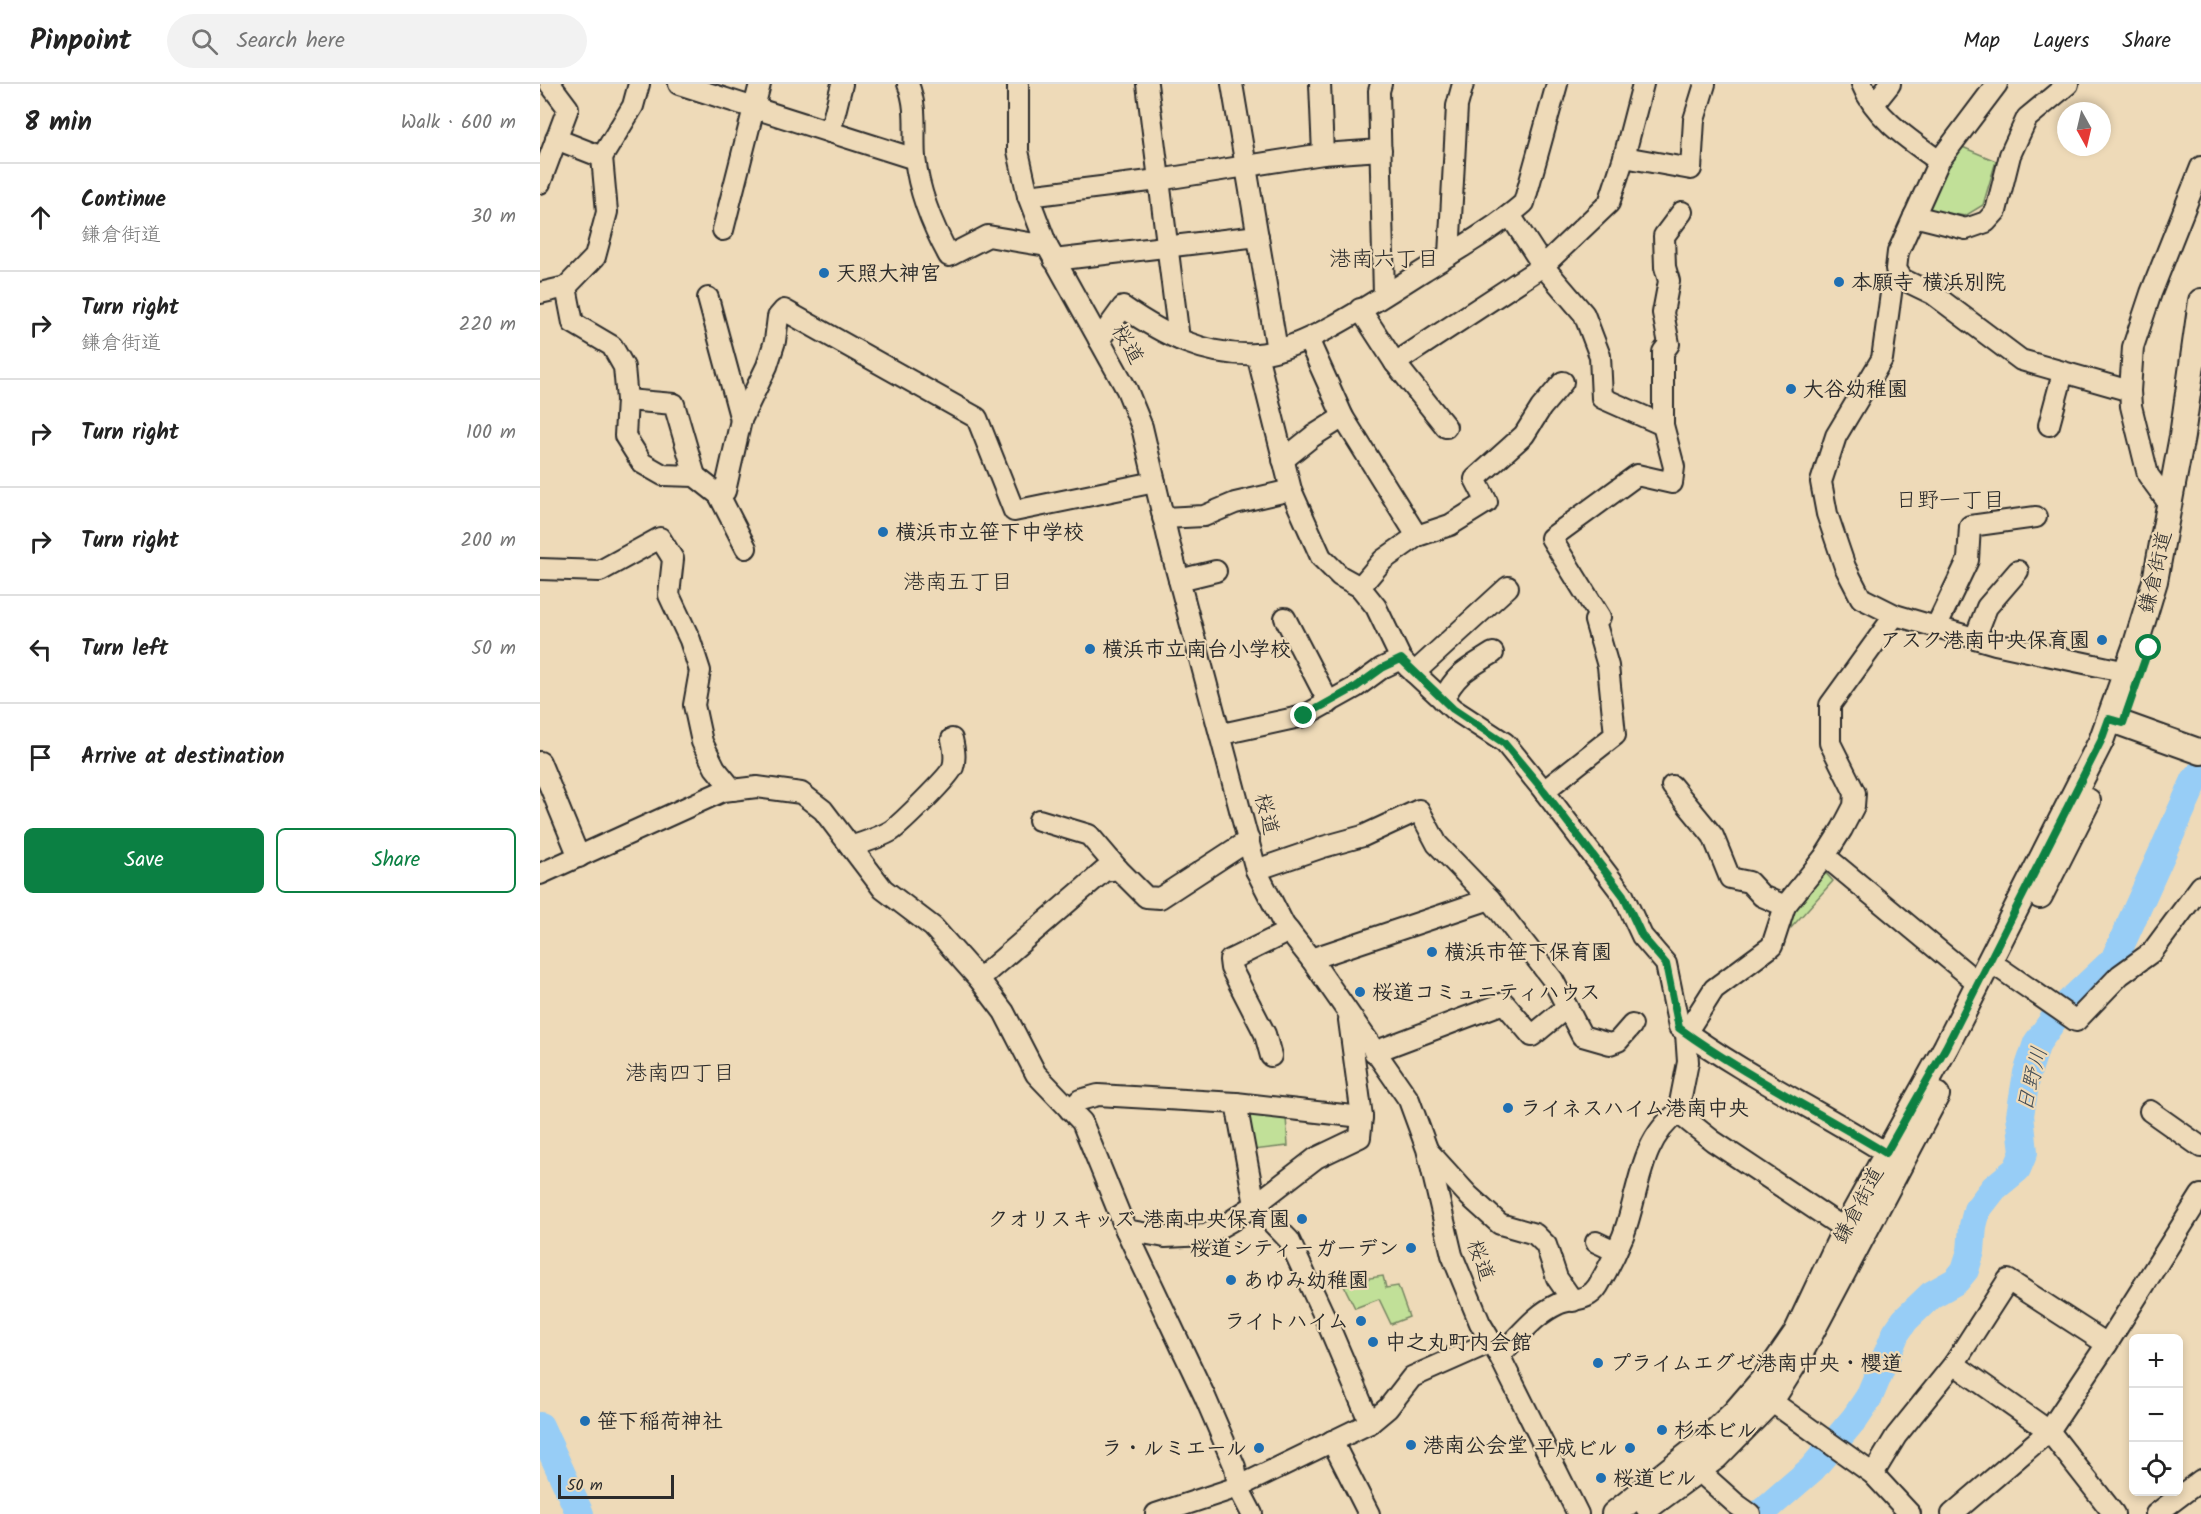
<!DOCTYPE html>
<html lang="en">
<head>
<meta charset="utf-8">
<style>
	:root { --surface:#fff; --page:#f2f2f2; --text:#222; --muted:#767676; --line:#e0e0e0; --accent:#0b8043 }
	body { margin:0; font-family:Kalam,"Klee One",sans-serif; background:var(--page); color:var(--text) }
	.controls { position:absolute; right:18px; bottom:18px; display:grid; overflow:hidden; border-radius:9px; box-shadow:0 3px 9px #0003 }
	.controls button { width:54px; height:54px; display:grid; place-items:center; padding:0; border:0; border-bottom:2px solid var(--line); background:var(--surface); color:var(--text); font:30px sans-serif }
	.compass { position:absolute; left:1517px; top:18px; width:54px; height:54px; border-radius:50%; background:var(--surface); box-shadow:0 3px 9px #0003; rotate:172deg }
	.scale { position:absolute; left:18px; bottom:15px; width:116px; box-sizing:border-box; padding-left:6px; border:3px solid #2b2b2b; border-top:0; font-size:16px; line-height:21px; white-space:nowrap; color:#2b2b2b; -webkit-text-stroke:4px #eedab8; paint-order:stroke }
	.stop { position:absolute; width:18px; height:18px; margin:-14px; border:4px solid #0b8043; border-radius:50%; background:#fff }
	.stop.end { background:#0b8043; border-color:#fff; box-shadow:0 2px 6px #0008 }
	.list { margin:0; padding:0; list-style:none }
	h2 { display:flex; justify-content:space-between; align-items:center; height:78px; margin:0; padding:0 24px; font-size:26px }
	h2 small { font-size:20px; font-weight:400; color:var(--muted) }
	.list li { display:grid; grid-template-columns:39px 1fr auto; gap:18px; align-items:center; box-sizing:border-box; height:108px; padding:0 24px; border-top:2px solid var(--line) }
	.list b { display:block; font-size:22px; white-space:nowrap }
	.list p { margin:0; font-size:20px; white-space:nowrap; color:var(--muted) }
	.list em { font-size:20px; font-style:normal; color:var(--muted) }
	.actions { display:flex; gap:12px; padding:18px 24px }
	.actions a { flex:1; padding:14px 0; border:2px solid var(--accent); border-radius:9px; text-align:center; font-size:21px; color:var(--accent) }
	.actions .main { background:var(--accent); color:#fff }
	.icon { flex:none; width:33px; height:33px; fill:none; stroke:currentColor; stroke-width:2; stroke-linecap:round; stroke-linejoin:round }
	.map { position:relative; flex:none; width:1661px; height:1430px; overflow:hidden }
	header { display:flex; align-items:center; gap:36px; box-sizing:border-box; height:84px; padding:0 30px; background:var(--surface); border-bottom:2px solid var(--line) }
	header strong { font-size:28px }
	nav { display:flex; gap:33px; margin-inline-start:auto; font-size:21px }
	.search { width:420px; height:54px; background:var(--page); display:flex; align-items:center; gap:15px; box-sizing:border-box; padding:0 21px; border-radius:33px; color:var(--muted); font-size:22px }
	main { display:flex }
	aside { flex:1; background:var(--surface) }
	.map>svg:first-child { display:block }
	.green { fill:#c1e098; stroke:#768662; stroke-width:1.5 }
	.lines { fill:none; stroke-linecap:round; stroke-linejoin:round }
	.river { stroke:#97cdf6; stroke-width:28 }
	.minor-casing { stroke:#2b2b2b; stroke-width:24 }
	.major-casing { stroke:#2b2b2b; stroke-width:28 }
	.minor { stroke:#eedab8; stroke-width:20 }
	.major { stroke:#eedab8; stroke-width:24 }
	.route { stroke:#0b8043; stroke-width:8 }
	.poi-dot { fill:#1f6fb2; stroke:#eedab8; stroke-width:2 }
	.labels { text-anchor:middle; stroke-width:4.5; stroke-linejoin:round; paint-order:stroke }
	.poi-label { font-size:21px; font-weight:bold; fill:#2b2b2b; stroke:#eedab8; text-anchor:start }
	.street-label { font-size:21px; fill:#2b2b2b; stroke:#eedab8 }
	.neighbourhood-label { font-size:22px; fill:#2b2b2b; stroke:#eedab8 }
	.water-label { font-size:22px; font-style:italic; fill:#414b54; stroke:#eedab8 }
</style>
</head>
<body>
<header>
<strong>Pinpoint</strong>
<div class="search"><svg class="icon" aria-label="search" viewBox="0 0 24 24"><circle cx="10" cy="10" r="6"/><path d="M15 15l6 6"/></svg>Search here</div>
<nav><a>Map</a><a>Layers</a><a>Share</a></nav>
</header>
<main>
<aside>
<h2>8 min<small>Walk · 600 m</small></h2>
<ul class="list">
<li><svg class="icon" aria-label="ahead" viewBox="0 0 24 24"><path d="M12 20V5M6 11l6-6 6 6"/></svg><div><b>Continue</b><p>鎌倉街道</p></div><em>30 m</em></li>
<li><svg class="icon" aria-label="right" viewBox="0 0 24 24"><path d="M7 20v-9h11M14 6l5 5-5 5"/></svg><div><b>Turn right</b><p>鎌倉街道</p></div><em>220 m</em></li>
<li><svg class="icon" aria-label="right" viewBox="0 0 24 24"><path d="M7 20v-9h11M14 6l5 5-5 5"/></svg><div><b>Turn right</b></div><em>100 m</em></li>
<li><svg class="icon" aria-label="right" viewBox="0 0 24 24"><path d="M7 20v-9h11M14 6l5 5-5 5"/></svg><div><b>Turn right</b></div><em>200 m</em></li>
<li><svg class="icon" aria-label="left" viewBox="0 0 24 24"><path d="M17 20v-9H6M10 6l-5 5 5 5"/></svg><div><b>Turn left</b></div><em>50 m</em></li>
<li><svg class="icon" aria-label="arrive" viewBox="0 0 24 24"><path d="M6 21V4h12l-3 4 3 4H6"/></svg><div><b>Arrive at destination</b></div></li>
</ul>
<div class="actions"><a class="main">Save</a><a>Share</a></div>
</aside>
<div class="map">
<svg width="1661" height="1430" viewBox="0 0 1661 1430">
	<rect width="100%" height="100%" fill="#eedab8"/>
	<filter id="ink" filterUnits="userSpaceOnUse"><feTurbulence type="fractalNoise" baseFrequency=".0167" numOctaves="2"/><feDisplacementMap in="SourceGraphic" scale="12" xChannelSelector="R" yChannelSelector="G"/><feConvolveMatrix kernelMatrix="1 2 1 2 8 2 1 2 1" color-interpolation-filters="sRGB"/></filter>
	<g filter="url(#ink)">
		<g class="green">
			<polygon points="1420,62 1456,77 1443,121 1425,132 1385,125"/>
			<polygon points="1280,783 1293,797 1251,844 1252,824"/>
			<polygon points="705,1027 746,1033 748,1062 713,1066"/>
			<polygon points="843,1192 846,1204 858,1202 869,1233 851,1240 839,1215 815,1224 802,1198"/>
		</g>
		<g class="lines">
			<g class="river">
				<polyline points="0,1342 40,1430"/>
				<polyline points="1220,1430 1272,1385 1315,1334 1329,1313 1356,1249 1365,1236 1391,1211 1416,1197 1425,1186 1431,1167 1433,1142 1437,1126 1454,1104 1477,1085 1484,1068 1480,1031 1487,989 1497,959 1519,928 1574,876 1655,696 1661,689"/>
			</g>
			<g class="minor-casing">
				<g id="minor">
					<polyline points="139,0 375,75"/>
					<path d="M 368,0 C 378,24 373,49 375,74 C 379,109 392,141 409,172 L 448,152 L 507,162"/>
					<polyline points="478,0 478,67 488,112 507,162 587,306 602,343 630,462 716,786 744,841 771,875 869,1016 887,1065 912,1171 940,1239 959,1271 1038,1430"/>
					<polyline points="607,0 639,255"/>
					<polyline points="692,0 737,266"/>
					<polyline points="780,0 783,70"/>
					<polyline points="841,0 839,7 844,211"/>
					<path d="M 1322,0 C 1335,34 1371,57 1399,77"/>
					<polyline points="1457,0 1399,77 1358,168 1356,185 1362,195 1393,210 1481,276 1590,307"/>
					<polyline points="1334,20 1350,0"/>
					<polyline points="290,48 302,0"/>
					<polyline points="16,55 62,73 67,128 55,173 26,203 33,239 72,262 84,283 87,316 85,352 102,379 123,391 155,392 179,411 206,464"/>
					<polyline points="62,73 93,22 99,0"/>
					<polyline points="1084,73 1151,85 1154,36 1165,0"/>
					<polyline points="0,99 28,24 10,0"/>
					<polyline points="488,112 618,96 783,70 841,66"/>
					<polyline points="970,131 1003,182 1044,230 1060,272 1062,314 1123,341"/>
					<polyline points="1374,132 1426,145 1446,138 1456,127 1470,71 1487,34 1528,0"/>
					<polyline points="183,146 220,0"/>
					<polyline points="909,171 917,22 923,0"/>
					<polyline points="514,176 718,152"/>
					<polyline points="1358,189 1352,202 1342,275 1296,352 1281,398 1287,430 1305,483 1321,514 1355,531 1455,560 1587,588"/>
					<polyline points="0,209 26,203"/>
					<polyline points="168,214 201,336"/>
					<polyline points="820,225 855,279 906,343"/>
					<polyline points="768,255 803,333 877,452"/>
					<path d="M 559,256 L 583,223 C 624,251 665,273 717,270 C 764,267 841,213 883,187 C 917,166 954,145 984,119 L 1017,0"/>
					<path d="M 717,270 L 751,406 L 781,473 L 800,492 L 820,503 L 836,523 L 861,575 L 869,584 L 913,625 L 965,659 L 1004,707 L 1083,811 L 1102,852 L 1126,880 L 1139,943 C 1204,991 1278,1026 1346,1069"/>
					<polyline points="855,279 1003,182 1069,119 1084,73 1103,0"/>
					<polyline points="87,316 134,320 155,392"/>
					<polyline points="1509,341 1523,289"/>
					<polyline points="743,376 773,352 803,333"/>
					<polyline points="179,411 185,407 201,336 227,282 235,257 238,233 244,226 437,334 474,427 615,398"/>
					<polyline points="1630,421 1608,391 1591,322 1590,307 1593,263 1611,209 1661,83"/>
					<polyline points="623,434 664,432 695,419 751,406"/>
					<polyline points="0,485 60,487 120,454 133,475 129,511 150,556 160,587 154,621 162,658 175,684 193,706"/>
					<polyline points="639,496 676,487"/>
					<polyline points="820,503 843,476 877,452 910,441 947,418 935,395 984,351 1001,324 1023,298"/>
					<polyline points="745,534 789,619"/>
					<polyline points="1396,543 1428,476 1430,442 1496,433"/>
					<polyline points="1435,554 1447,523 1478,487"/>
					<polyline points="874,589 968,503"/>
					<path d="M 903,616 C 916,589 929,584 953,569"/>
					<polyline points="682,650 764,632 816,603 842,584 861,575"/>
					<polyline points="0,678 39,773"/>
					<polyline points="1132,702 1173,752 1190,794 1209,798 1222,812 1245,822"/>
					<polyline points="1004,707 1075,651 1068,582 1055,537 1060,533 1011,454 1097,391 1132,399 1134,383 1123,341 1123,268 1129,260 1123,229 1129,197 1125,183 1124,152 1142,128"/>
					<polyline points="499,736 549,751 578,785"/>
					<path d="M 311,763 C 324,758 339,754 351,747 C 360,741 410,692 413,683 C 416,674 414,664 412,655"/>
					<polyline points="1285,772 1438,899"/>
					<polyline points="716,786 783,763 823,752 879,726 897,760 950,815 1013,896 1042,952 1070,960 1078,957 1092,941"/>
					<polyline points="0,790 183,707 217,703 261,709 283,726 343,805 393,843 439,895 464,928 496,990 542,1038 586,1146 665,1313 695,1383 698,1403 712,1430"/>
					<polyline points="771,875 950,815"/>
					<polyline points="1461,885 1536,937 1580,891 1612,868 1661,802"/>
					<polyline points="439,895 564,787 578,785 606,813 620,814 709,756"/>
					<polyline points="834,968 964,919 992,952 1027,923"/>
					<polyline points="731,972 725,950 691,884 690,876 749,847"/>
					<polyline points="696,1019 715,1121 749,1156 787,1238 830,1339"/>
					<polyline points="530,1026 540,1016 558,1011 696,1019 822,1033"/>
					<polyline points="1610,1027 1661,1063"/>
					<polyline points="1138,1029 1173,1057 1305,1145"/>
					<polyline points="889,1068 929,1112 960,1140 995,1150 1006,1161 1017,1194 1033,1217"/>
					<polyline points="586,1146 625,1153 666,1151 691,1137 715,1121 776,1074 820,1053 822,1033 809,936"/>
					<polyline points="1056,1158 1075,1167"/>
					<path d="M 959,1271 C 979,1254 992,1232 1018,1220 C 1032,1214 1048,1218 1058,1202 C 1067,1187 1076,1169 1083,1152 C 1099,1111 1099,1056 1138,1029 L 1148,978 L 1146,949 L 1174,905 L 1232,862 L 1245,822 L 1285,772 L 1302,745 L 1314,722 L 1315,709 L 1290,659 L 1290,621 L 1355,531"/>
					<polyline points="1414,1280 1509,1347 1574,1430"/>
					<polyline points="1231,1317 1333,1390 1370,1430"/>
					<polyline points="792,1357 829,1430"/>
					<polyline points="1149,1378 1196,1420 1210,1430"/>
					<polyline points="1333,1390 1356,1352 1414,1280 1468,1196 1567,1260"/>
					<polyline points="616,1430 698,1403 830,1339 848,1324 872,1293 951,1258"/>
					<polyline points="1412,1430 1509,1347 1567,1260 1661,1111"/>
					<polyline points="1616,1430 1661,1396"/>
				</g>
			</g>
			<g class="major-casing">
				<g id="major">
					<polyline points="1569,635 1661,668"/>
					<polyline points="1500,812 1548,717"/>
					<polyline points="1108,1423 1176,1373 1231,1317 1258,1274 1397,1011"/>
					<polyline points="1074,1430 1162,1360 1195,1328 1227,1291 1256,1249 1305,1145 1406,963 1561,657 1596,560 1615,497 1642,352 1661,217"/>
				</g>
			</g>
			<use href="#minor" class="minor"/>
			<use href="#major" class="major"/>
		</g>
	</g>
	<g class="lines" filter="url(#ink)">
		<path class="route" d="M 764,632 L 816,603 L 842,584 L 861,575 L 913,625 L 964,659 L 1004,707 L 1083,811 L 1102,852 L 1126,880 L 1139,944 C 1204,991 1277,1027 1346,1069 L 1406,963 L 1561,657 L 1569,635 L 1583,639 L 1609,564"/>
	</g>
	<g class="poi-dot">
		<circle cx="284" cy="189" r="6"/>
		<circle cx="1299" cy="198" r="6"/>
		<circle cx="1251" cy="305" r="6"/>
		<circle cx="343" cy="448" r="6"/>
		<circle cx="1562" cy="556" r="6"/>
		<circle cx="550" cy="565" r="6"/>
		<circle cx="892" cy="868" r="6"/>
		<circle cx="820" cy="908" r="6"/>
		<circle cx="968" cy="1024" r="6"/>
		<circle cx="762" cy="1135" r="6"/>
		<circle cx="871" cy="1164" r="6"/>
		<circle cx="691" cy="1196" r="6"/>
		<circle cx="821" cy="1237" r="6"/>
		<circle cx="833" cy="1258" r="6"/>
		<circle cx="1058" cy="1279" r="6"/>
		<circle cx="45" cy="1337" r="6"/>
		<circle cx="1122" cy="1346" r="6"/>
		<circle cx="871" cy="1361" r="6"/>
		<circle cx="719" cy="1364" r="6"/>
		<circle cx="1090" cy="1364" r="6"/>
		<circle cx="1061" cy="1394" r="6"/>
	</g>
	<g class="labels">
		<g class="poi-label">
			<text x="296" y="196">天照大神宮</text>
			<text x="1311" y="205">本願寺 横浜別院</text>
			<text x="1263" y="312">大谷幼稚園</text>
			<text x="355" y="455">横浜市立笹下中学校</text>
			<text x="1550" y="563" text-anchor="end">アスク港南中央保育園</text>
			<text x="562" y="572">横浜市立南台小学校</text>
			<text x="904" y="875">横浜市笹下保育園</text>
			<text x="832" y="915">桜道コミュニティハウス</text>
			<text x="980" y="1031">ライネスハイム港南中央</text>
			<text x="750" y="1142" text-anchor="end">クオリスキッズ 港南中央保育園</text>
			<text x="859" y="1171" text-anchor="end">桜道シティーガーデン</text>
			<text x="703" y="1203">あゆみ幼稚園</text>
			<text x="809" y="1244" text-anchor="end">ライトハイム</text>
			<text x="845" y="1265">中之丸町内会館</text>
			<text x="1070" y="1286">プライムエグゼ港南中央・櫻道</text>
			<text x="57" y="1344">笹下稲荷神社</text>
			<text x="1134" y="1353">杉本ビル</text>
			<text x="883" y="1368">港南公会堂</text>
			<text x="707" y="1371" text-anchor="end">ラ・ルミエール</text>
			<text x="1078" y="1371" text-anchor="end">平成ビル</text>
			<text x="1073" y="1401">桜道ビル</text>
		</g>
		<g class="street-label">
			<text transform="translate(588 260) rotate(60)" y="7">桜道</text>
			<text transform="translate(1615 488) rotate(-77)" y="7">鎌倉街道</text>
			<text transform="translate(727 730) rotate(76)" y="7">桜道</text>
			<text transform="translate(1318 1121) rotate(-62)" y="7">鎌倉街道</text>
			<text transform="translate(941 1176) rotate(70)" y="7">桜道</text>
		</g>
		<g class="neighbourhood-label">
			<text x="844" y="182">港南六丁目</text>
			<text x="1410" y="423">日野一丁目</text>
			<text x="418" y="505">港南五丁目</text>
			<text x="140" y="996">港南四丁目</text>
		</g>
		<g class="water-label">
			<text transform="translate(1491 995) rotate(-76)" y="8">日野川</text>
		</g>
	</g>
</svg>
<div class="controls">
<button>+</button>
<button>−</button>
<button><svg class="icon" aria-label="locate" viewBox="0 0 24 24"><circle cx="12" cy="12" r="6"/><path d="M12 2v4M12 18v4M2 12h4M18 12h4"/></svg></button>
</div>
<svg class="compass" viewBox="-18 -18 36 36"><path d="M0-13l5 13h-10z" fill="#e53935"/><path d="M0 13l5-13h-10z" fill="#767676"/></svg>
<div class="scale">50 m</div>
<div class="stop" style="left:1609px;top:564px"></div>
<div class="stop end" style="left:764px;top:632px"></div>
</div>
</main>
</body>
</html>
